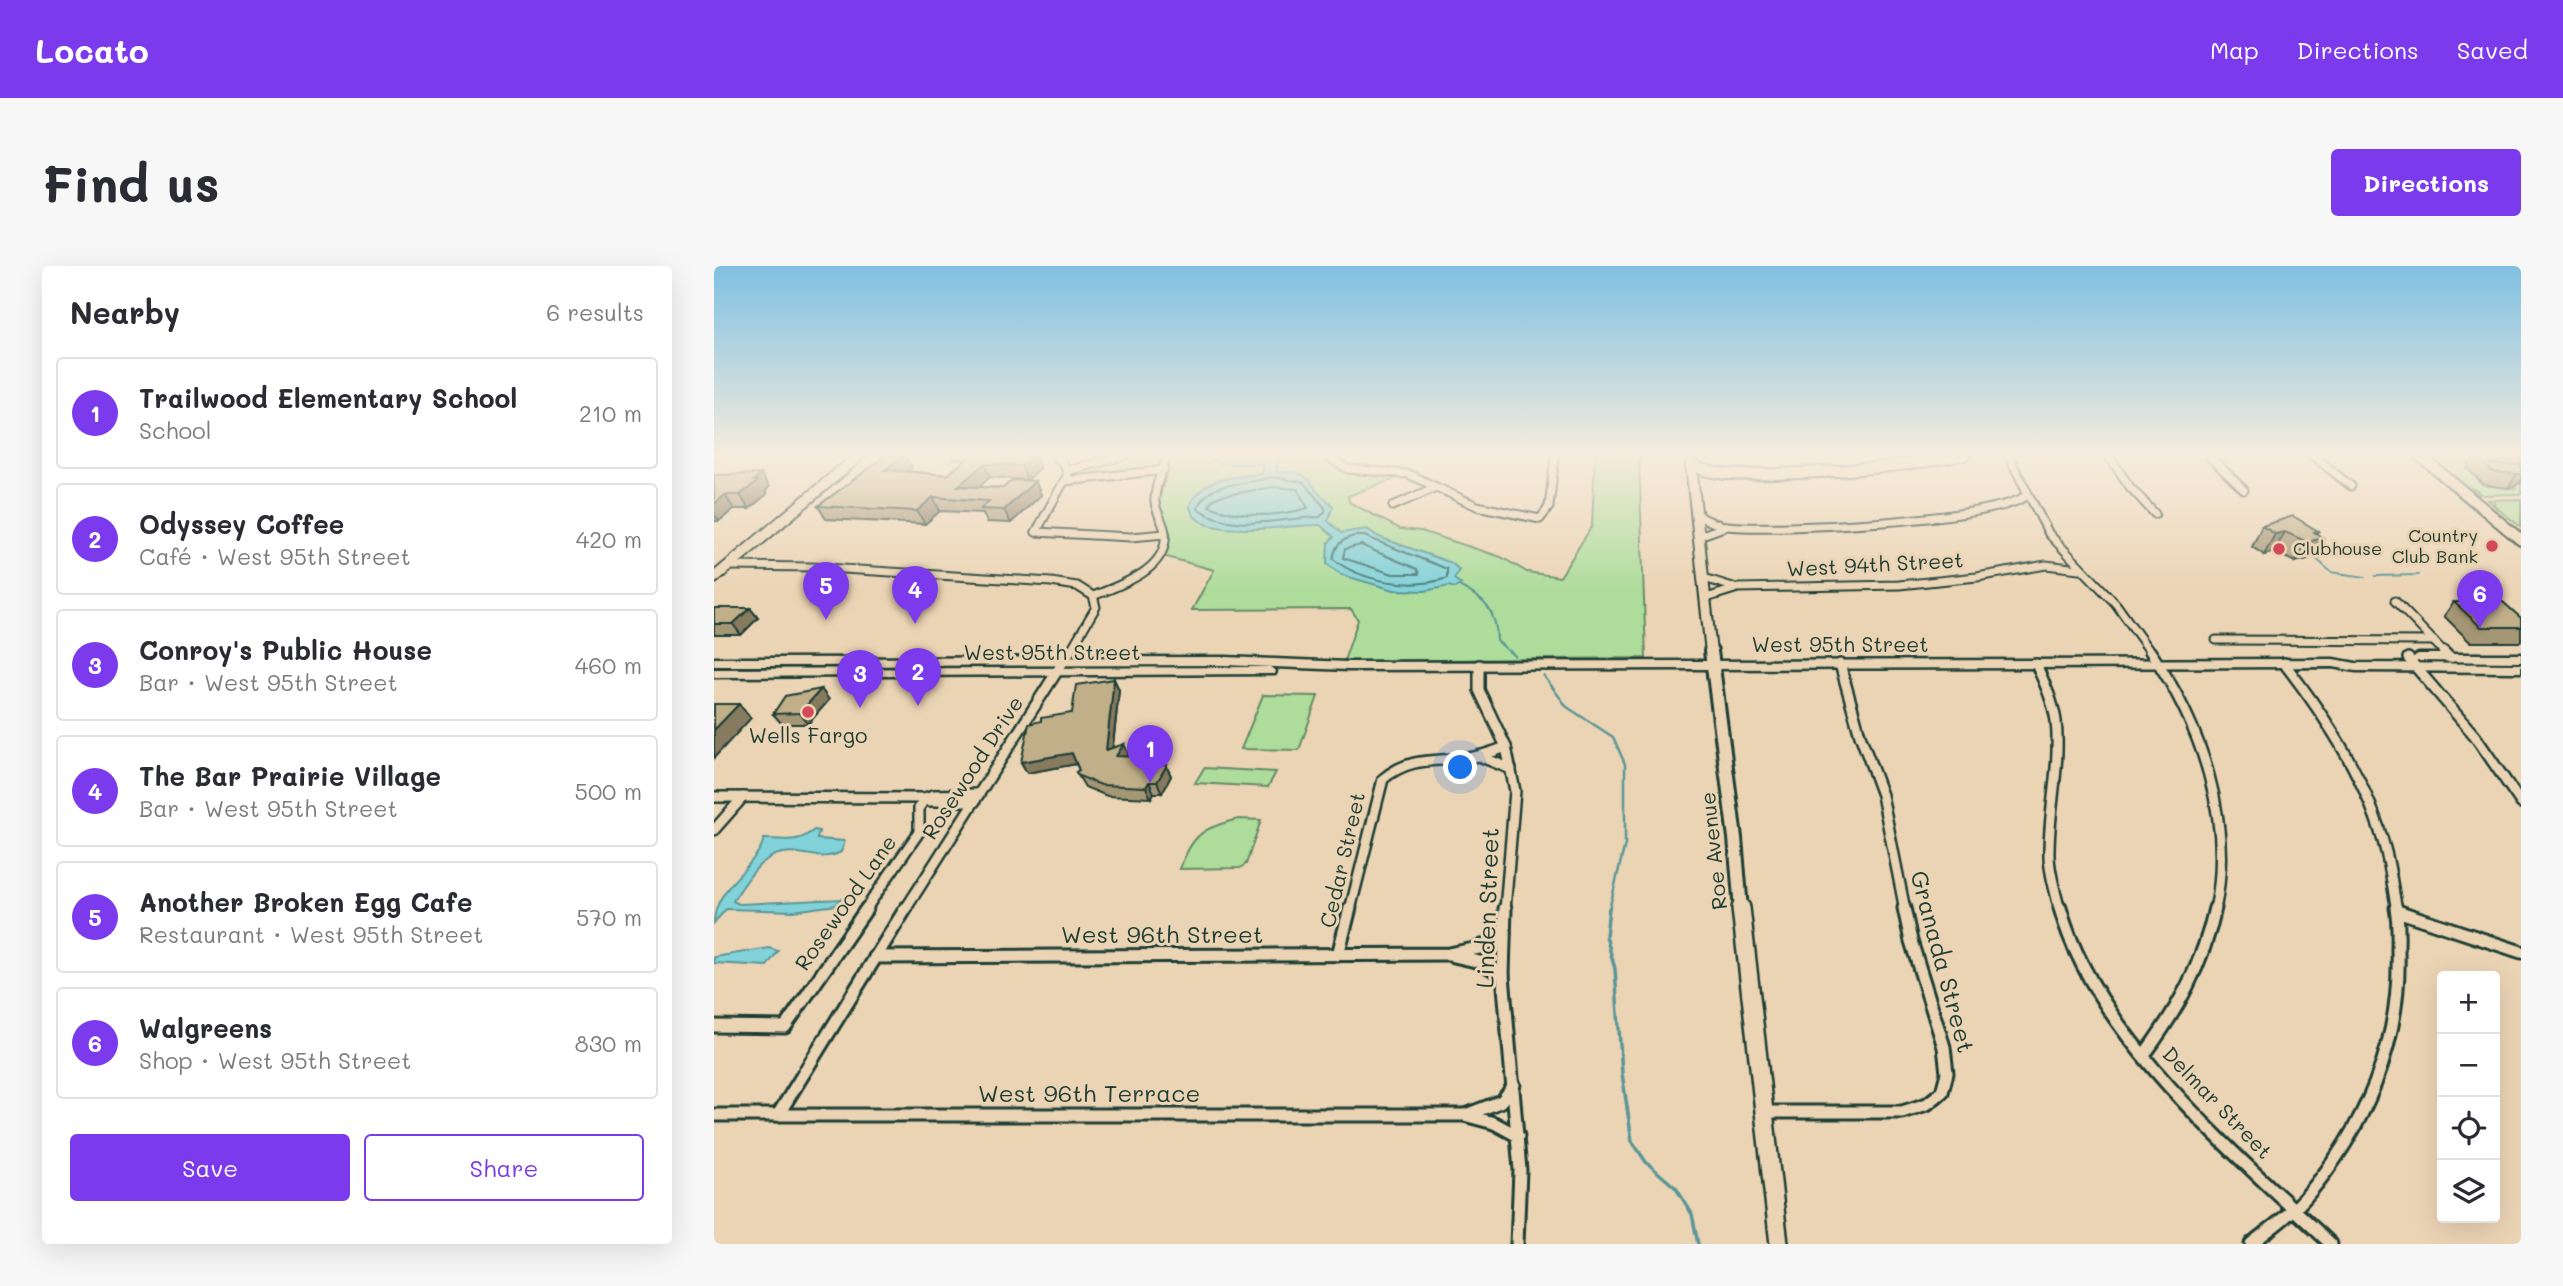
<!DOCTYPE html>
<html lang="en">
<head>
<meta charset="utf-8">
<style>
	:root { --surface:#fff; --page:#f7f7f7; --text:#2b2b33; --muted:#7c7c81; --line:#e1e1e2; --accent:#7c3aed }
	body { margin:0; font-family:Mali,sans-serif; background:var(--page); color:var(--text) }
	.controls { position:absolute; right:21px; bottom:21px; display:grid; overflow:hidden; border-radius:7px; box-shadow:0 7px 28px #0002 }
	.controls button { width:63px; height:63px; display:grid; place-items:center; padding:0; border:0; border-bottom:2px solid var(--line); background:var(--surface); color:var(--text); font:35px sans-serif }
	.you { position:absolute; left:747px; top:502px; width:24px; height:24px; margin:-18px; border:5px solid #fff; border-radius:50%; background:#1a73e8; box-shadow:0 0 0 10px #1a73e833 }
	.badge { display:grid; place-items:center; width:46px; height:46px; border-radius:50%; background:var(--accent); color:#fff; font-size:23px; font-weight:700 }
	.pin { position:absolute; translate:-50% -58px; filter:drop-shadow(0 2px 4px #0008) }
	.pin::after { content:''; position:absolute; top:37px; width:24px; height:21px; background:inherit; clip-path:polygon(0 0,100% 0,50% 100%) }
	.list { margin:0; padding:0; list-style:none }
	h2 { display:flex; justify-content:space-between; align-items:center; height:91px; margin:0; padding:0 28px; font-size:30px }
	h2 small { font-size:23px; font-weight:400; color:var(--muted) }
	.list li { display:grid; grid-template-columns:46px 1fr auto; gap:21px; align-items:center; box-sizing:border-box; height:112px; margin:0 14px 14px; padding:0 14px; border:2px solid var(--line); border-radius:7px }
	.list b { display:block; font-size:26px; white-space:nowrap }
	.list p { margin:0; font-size:23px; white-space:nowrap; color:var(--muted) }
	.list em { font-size:23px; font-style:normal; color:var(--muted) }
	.actions { display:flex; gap:14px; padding:21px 28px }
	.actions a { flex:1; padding:16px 0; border:2px solid var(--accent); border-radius:7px; text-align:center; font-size:24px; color:var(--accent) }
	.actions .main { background:var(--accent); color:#fff }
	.icon { flex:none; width:38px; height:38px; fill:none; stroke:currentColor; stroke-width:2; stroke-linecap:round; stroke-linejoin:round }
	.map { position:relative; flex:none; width:1807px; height:978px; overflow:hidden; border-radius:7px }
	header { display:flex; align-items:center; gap:42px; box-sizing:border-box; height:98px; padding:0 35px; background:var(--accent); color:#fff }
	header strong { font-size:33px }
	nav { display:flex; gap:38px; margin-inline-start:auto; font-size:24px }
	.intro { display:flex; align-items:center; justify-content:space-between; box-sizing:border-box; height:168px; padding:0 42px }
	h1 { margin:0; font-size:49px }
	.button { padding:18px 32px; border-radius:7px; background:var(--accent); color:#fff; font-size:24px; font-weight:700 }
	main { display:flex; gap:42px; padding:0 42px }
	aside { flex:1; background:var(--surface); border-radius:7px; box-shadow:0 7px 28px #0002 }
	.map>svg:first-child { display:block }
	.green { fill:#addc9b; stroke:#668c68; stroke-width:2 }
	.water { fill:#81d2d9; stroke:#5a9697; stroke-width:2 }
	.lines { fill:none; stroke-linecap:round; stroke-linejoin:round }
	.shore { stroke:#467976; stroke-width:2 }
	.stream-far2 { stroke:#5a9697; stroke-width:2 }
	.stream-far1 { stroke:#5a9697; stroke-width:2.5 }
	.stream { stroke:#5a9697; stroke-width:3.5 }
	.street-far2-casing { stroke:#1f3d34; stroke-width:11 }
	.street-far1-casing { stroke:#1f3d34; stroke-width:14 }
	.street-casing { stroke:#1f3d34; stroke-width:17 }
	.secondary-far2-casing { stroke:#1f3d34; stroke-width:14 }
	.secondary-far1-casing { stroke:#1f3d34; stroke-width:18 }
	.secondary-casing { stroke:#1f3d34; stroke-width:22 }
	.primary-casing { stroke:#1f3d34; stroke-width:5 }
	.street-far2 { stroke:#ebd4b4; stroke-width:7 }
	.street-far1 { stroke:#ebd4b4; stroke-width:9 }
	.street { stroke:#ebd4b4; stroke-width:11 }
	.secondary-far2 { stroke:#ebd4b4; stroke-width:10 }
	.secondary-far1 { stroke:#ebd4b4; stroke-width:12 }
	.secondary { stroke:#ebd4b4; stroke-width:17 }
	.primary { fill:#ebd4b4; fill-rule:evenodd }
	.wall { fill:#a59675; stroke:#1f3d34; stroke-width:2 }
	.shaded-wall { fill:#867a5f; stroke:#1f3d34; stroke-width:2 }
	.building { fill:#c0af88; stroke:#1f3d34; stroke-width:2 }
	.poi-dot { fill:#d1495b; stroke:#ebd4b4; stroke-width:2.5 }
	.labels { text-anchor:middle; stroke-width:6; stroke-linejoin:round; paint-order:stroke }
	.far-poi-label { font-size:18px; fill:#1f3d34; stroke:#ebd4b4; text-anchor:end }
	.street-label { font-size:21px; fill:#1f3d34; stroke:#ebd4b4 }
	.poi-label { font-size:21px; fill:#1f3d34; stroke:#ebd4b4 }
	.near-street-label { font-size:24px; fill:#1f3d34; stroke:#ebd4b4 }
</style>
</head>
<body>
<header>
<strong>Locato</strong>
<nav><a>Map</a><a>Directions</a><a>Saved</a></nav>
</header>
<div class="intro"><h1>Find us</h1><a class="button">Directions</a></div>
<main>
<aside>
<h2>Nearby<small>6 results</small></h2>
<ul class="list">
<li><span class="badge">1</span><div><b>Trailwood Elementary School</b><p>School</p></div><em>210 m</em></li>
<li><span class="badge">2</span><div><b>Odyssey Coffee</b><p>Café · West 95th Street</p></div><em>420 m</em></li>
<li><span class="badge">3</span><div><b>Conroy's Public House</b><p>Bar · West 95th Street</p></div><em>460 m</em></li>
<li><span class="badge">4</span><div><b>The Bar Prairie Village</b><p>Bar · West 95th Street</p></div><em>500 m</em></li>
<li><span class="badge">5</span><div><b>Another Broken Egg Cafe</b><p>Restaurant · West 95th Street</p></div><em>570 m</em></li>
<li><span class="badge">6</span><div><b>Walgreens</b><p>Shop · West 95th Street</p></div><em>830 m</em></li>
</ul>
<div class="actions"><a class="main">Save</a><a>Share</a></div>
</aside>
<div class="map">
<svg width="1807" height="978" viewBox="0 0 1807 978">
	<rect width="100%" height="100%" fill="#ebd4b4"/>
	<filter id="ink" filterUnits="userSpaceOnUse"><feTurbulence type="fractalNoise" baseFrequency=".0143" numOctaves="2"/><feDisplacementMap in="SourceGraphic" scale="14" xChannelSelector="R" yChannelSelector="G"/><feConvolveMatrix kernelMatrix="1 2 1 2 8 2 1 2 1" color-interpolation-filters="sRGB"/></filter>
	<g filter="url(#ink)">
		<g class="green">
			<polygon points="418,189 447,189 447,201 356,211 358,205"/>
			<path d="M 458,189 L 605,189 C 626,211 658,208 687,210 L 634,230 L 635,236 L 686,263 L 707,265 L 787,291 L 813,306 L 846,311 L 878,260 L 881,189 L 925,189 L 932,392 L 630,395 L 644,354 L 637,343 L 478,344 L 500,304 L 449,290 L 457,269 L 445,240 L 445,233 Z"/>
			<polygon points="1723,192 1749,192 1756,198 1753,202 1768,219 1786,219 1800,223 1802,221 1797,219 1803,216 1807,218 1807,228 1769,229 1757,221 1766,229 1762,228 1717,193 1721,193 1724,197"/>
			<polygon points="1807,233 1807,261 1780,240 1781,235 1779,239 1774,234"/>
			<polygon points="549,429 604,430 585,484 527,483"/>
			<polygon points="490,502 562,506 554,521 481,517"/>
			<path d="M 525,553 L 547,554 L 532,598 L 526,602 L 466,603 C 478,568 490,561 525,553 Z"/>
		</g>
		<g class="water">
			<path d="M 483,189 L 578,189 L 564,195 L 562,206 C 584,206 590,204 602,224 C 606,230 614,234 619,240 L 614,255 L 627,267 L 653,263 L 665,271 L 738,297 L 745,304 L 740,313 L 747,318 L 741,322 L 735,320 L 711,325 L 680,324 L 628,309 L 613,298 L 614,277 L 620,271 L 606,259 C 583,257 476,279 476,238 C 491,210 520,211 548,208 L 550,198 L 510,198 Z"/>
			<path d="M 100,564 L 105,565 L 103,573 L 131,575 L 127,586 C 111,594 101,589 85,587 C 50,581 35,611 19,635 L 25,638 L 127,633 L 122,639 L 79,645 L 12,643 L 0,657 C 0,621 42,602 50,573 C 71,572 81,579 100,564 Z"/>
			<polygon points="55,682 64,685 53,700 0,697 0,691"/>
		</g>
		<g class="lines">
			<g class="shore">
				<path d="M 557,211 L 589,216 L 611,242 L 611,246 L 606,251 C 565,252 519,268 483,242 C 497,212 530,221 557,211 Z"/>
				<path d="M 559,221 L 583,223 L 594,242 C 563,251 525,252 495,240 L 498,234 L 506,230 Z"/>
				<path d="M 640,270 L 650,270 L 733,303 L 733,312 C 699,324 648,316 619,293 C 621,279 627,274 640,270 Z"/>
				<polygon points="647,279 703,303 705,308 679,308 629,292 631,283"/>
			</g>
			<g class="stream-far2">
				<polyline points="1598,289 1617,306 1651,311"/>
				<polyline points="1661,310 1704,309"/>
				<path d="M 745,320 C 771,333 783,345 783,375 L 797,387"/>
			</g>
			<g class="stream-far1">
				<polyline points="795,385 801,390"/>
				<polyline points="830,410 853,441 899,471 911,498 911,578 895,644"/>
			</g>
			<polyline class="stream" points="895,642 892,670 901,703 908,807 918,875 932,896 962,922 978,948 984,978"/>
			<g class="street-far2-casing">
				<g id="street-far2">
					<polyline points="243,189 257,189"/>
					<polyline points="610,189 634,203 694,208 763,240 826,253 835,241 841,189"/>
					<polyline points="1294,189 1335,268 1402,338 1437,387"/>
					<polyline points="1394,189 1416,221 1441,248"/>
					<polyline points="1494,189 1530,224"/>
					<polyline points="1598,189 1637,220"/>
					<polyline points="353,205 413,189"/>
					<polyline points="351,215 450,204"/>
					<polyline points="679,240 722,221"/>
					<path d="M 983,249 C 992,254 1002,259 1013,260 C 1059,265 1283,255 1313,229"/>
					<polyline points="322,266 417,271 451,268"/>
					<polyline points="322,266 354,208 349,197 340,189"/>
					<polyline points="985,270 1010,261"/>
					<polyline points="17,300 97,301 337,316 363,320 379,330"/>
					<polyline points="990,312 1019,321"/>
					<path d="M 379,330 C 406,319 455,304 451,267 C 450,256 442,247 441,236 C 440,220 449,204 453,189"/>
					<polyline points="992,332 1024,322 1185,319 1263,311 1332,299 1365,303"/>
					<polyline points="1681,335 1731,387"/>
					<polyline points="1502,374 1720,375"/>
					<polyline points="355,387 382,341 379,330"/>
				</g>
			</g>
			<g class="street-far1-casing">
				<g id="street-far1">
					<path d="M 1436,385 C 1487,458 1520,555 1501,644"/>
					<polyline points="1729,385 1736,392"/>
					<polyline points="1694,392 1761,470 1807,537"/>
					<path d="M 1570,397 C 1614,454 1654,515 1672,586 C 1677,605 1679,625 1683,644"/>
					<polyline points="1126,398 1146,469 1168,529 1191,644"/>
					<path d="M 1322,398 C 1330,416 1339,435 1342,455 C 1347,500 1334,545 1335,591 C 1336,609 1341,626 1346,644"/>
					<polyline points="765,399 765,424 792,481 801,525 791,644"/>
					<polyline points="765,490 797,503"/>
					<polyline points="0,531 211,532 219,529 265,528"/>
					<polyline points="211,532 215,535 261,535"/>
					<polyline points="0,564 29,531"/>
					<polyline points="151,644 205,566 205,542 211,532"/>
					<polyline points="191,644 356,385"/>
					<path d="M 636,644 L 669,513 C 696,490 722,496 754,492 C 767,490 779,486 792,481"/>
				</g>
			</g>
			<g class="street-casing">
				<g id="street">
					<polyline points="791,642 789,709 806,904 803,978"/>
					<path d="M 1346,642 C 1382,772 1522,888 1617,978"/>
					<polyline points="1683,645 1807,686"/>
					<polyline points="624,689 636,642"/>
					<polyline points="740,690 766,696 789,709"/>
					<polyline points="161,691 735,688 765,682 790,667"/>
					<polyline points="0,760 71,761 153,642"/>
					<path d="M 1430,789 C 1464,743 1489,698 1501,642"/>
					<polyline points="1050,846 1188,846 1213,838 1228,826 1233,807 1230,781 1197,675 1190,642"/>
					<polyline points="0,849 750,849 780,857 804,870"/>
					<polyline points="64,849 192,642"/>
					<polyline points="752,849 788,835 800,819"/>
					<path d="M 1537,978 C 1554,964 1575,950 1590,933 C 1651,863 1687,778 1684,685 C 1684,671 1685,656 1682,642"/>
				</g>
			</g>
			<g class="secondary-far2-casing">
				<g id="secondary-far2">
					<polyline points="976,189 997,387"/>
					<polyline points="1705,189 1807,274"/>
					<path d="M 977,199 C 1004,212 1033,208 1062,208 C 1125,206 1188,201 1250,189"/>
					<polyline points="0,312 146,189"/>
				</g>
			</g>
			<g class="secondary-far1-casing">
				<polyline id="secondary-far1" points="997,385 1021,572 1027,644"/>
			</g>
			<g class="secondary-casing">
				<polyline id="secondary" points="1027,642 1065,978"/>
			</g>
			<g class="primary-casing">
				<g id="primary">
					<polygon points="1704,388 1807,388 1807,396 1700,395 1698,392"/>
					<polygon points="511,391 634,396 1619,393 1642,397 1807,398 1807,406 1642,405 1619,401 634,404 511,399 0,400 0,392"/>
					<polygon points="556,401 562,405 561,408 0,411 0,403"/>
				</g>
			</g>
			<use href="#street-far2" class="street-far2"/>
			<use href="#street-far1" class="street-far1"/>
			<use href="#street" class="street"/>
			<use href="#secondary-far2" class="secondary-far2"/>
			<use href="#secondary-far1" class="secondary-far1"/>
			<use href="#secondary" class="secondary"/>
			<use href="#primary" class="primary"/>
		</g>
		<g class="wall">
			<polygon points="258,189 320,189 326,202 313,214 276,211 265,221 289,222 321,215 327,229 297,257 273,256 269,247 226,245 211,258 112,253 104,240 198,201 193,205 233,209"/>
			<polygon points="1762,189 1807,189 1807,218 1804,217 1803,219 1794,222 1770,219 1753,202"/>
			<polygon points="0,209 55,221 51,226 53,228 35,243 20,243 5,255 0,255"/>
			<polygon points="1548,260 1603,268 1598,292 1581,296 1560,286 1550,289 1538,281"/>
			<polygon points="1740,336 1807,352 1807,374 1806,376 1756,376 1730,350"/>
			<polygon points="36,342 44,352 27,369 0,369 0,343"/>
			<polygon points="400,413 405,424 399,481 415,489 414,490 449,492 457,510 448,527 440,527 437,532 393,530 371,521 362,506 365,504 362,498 313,507 307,496 327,455 358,447"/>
			<polygon points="107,423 115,434 94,458 68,458 59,448"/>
		</g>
		<g class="shaded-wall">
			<polygon points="191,189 198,201 178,217 171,204"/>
			<polygon points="320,189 326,202 313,214 307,200"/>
			<polygon points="1807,189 1807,200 1775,199"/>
			<polygon points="270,198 276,211 251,233 244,220"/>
			<polygon points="1807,207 1807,213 1803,219 1794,222 1803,208"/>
			<polygon points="47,208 55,221 51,226 53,228 35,243 26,229"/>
			<polygon points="321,215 327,229 297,257 290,244"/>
			<polygon points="11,229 20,243 5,255 0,248 0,238"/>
			<polygon points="219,231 226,245 211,258 203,245"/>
			<polygon points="1604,265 1599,274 1609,272 1598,292 1581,296 1593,276 1600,266"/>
			<polygon points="1571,266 1560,286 1550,289 1561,268"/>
			<polygon points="36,342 44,352 27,369 19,358"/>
			<polygon points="400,413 405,424 397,495 392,484"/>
			<polygon points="107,423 115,434 94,458 86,447"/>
			<polygon points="25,438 37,452 0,492 0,464"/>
			<polygon points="410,478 415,489 408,501 402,490"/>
			<polygon points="358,487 363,498 313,507 307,496"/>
			<polygon points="449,492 457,510 448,527 443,516 445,499"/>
			<polygon points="435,516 440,527 437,532 432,521"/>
		</g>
		<g class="building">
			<polygon points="173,189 190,189 171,204 233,209 258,189 320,189 307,200 270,198 244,220 289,222 298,214 321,215 290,244 267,243 275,235 219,231 203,245 104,240"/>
			<polygon points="1761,189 1807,189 1775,199 1807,199 1807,207 1803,208 1779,206"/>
			<polygon points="47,208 39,215 44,215 26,229 11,229 0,238 0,209"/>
			<polygon points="1579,250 1604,265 1600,266 1609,272 1593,276 1571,266 1561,268 1548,260"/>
			<polygon points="1740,336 1789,336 1807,352 1807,361 1767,361"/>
			<polygon points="1,342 36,342 19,358 0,358 0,343"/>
			<polygon points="400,413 392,484 410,478 402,490 449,492 445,499 453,499 443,516 435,516 432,521 387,519 365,510 362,506 365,504 358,487 307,496 315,458 327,455 327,452 358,447 362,419"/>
			<polygon points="107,423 86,447 59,448 71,430"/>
			<polygon points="0,438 25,438 0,464"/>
		</g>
	</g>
	<linearGradient id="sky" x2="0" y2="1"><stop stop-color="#7fc0e2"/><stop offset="0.58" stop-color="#f6ecdd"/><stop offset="1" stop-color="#f6ecdd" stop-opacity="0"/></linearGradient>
	<rect width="1807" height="326" fill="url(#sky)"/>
	<g class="poi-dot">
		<circle cx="1778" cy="280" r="7"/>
		<circle cx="1565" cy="283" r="7"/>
		<circle cx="94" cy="446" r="7"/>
	</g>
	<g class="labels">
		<g class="far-poi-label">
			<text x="1764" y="276">Country<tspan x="1764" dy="21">Club Bank</tspan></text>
			<text x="1579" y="289" text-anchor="start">Clubhouse</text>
		</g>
		<g class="street-label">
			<text transform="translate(1161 299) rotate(-3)" y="7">West 94th Street</text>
			<text x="1126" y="386">West 95th Street</text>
			<text x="338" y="394">West 95th Street</text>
			<text transform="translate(259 502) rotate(-57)" y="7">Rosewood Drive</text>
			<text transform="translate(1000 585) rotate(-96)" y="7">Roe Avenue</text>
			<text transform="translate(629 594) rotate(-77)" y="7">Cedar Street</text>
			<text transform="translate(132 637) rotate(-55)" y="7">Rosewood Lane</text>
			<text transform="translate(1503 837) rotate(46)" y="7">Delmar Street</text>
		</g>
		<g class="poi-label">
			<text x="94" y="477">Wells Fargo</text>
		</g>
		<g class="near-street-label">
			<text transform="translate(774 642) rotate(-88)" y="8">Linden Street</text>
			<text x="448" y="677">West 96th Street</text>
			<text transform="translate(1228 696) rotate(75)" y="8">Granada Street</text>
			<text x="375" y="836">West 96th Terrace</text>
		</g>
	</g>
</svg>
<div class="controls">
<button>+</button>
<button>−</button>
<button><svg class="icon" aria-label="locate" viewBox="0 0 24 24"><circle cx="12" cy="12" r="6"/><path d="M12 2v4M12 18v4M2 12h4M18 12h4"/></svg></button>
<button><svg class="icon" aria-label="layers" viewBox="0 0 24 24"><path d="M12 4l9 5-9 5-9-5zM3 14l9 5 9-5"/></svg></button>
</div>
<div class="you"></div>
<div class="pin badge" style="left:436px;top:517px">1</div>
<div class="pin badge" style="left:204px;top:440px">2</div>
<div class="pin badge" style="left:146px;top:442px">3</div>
<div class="pin badge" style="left:201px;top:358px">4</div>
<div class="pin badge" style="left:112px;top:354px">5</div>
<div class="pin badge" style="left:1766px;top:362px">6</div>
</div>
</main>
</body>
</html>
